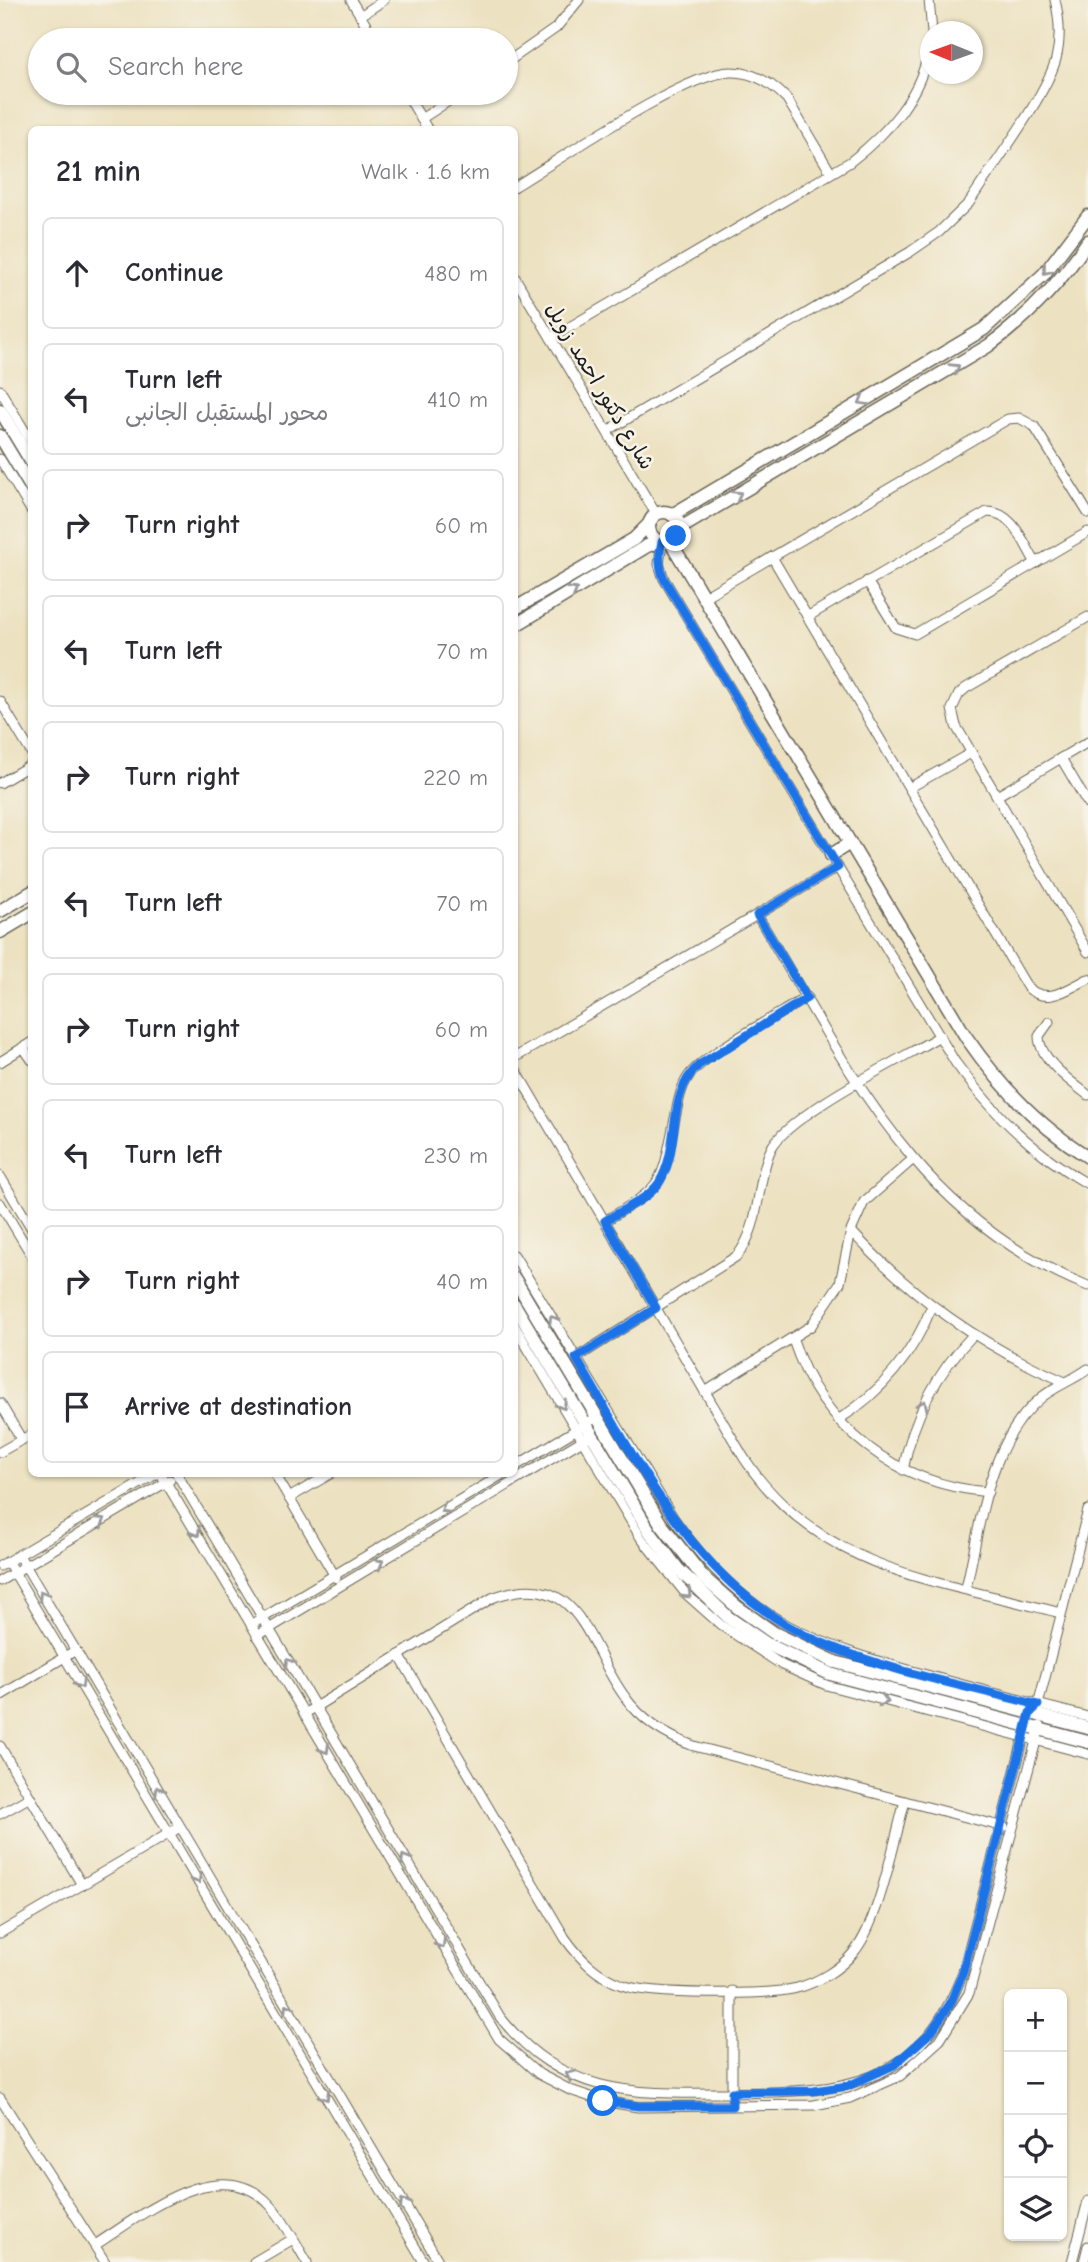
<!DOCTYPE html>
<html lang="en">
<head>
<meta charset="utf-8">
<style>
	:root { --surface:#fff; --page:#f7f7f7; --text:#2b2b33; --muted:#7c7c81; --line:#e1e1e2 }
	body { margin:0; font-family:"Comic Neue","Playpen Sans Arabic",sans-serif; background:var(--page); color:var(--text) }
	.controls { position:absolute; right:21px; bottom:21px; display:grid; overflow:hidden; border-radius:10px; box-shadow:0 2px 5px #0004 }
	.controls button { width:63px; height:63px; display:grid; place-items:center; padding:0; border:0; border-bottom:2px solid var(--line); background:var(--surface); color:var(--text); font:35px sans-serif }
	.compass { position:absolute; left:920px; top:21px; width:63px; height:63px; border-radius:50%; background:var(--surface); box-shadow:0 2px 5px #0004; rotate:271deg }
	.stop { position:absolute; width:21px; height:21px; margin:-16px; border:5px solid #1a73e8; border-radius:50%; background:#fff }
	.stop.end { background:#1a73e8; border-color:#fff; box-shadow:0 2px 7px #0008 }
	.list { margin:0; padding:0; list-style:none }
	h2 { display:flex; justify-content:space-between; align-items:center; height:91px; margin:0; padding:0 28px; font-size:30px }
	h2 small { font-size:23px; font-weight:400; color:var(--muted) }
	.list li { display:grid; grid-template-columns:46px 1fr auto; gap:21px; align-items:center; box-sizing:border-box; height:112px; margin:0 14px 14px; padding:0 14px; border:2px solid var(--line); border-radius:10px }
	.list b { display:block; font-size:26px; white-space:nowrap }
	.list p { margin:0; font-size:23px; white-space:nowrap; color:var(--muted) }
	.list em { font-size:23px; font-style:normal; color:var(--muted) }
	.icon { flex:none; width:38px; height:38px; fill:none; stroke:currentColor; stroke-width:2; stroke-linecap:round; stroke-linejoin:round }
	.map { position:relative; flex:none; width:1088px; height:2262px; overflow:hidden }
	.search { position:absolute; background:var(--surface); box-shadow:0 2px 5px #0004; left:28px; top:28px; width:490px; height:77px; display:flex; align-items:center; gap:18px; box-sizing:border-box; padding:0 24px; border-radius:38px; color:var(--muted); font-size:26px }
	.panel { position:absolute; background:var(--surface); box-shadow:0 2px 5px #0004; left:28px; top:126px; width:490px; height:1351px; border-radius:10px }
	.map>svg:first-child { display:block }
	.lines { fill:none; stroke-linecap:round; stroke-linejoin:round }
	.street-casing { stroke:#656155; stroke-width:11 }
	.secondary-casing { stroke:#656155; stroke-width:15 }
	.street { stroke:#fff; stroke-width:9 }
	.secondary { stroke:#fff; stroke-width:12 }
	.oneway { stroke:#999 }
	.route { stroke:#1a73e8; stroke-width:9 }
	.labels { text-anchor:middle; stroke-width:5; stroke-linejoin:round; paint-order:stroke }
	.street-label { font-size:21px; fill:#1c1c1c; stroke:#f7f3e8 }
</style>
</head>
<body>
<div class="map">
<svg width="1088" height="2262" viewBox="0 0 1088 2262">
	<rect width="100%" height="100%" fill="#f7f3e8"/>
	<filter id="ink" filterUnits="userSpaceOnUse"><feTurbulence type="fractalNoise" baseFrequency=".0143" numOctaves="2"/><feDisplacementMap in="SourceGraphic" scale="14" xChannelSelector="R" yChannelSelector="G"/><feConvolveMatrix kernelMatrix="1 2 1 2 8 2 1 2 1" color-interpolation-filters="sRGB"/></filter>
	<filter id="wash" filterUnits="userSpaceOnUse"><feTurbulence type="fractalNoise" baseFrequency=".00686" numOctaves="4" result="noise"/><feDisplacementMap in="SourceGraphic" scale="28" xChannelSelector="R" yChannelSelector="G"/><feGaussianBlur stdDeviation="1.57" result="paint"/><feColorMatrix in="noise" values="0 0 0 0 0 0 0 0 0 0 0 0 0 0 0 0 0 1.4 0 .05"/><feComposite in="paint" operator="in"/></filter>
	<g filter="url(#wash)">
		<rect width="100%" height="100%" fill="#ece1c0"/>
	</g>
	<g filter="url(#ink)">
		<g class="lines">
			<g class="street-casing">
				<g id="street">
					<polyline points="351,0 375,40"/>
					<polyline points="929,0 932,32"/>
					<polyline points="360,16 384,0"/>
					<polyline points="506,63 556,28 579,0"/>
					<polyline points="406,93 428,130"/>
					<polyline points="421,119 461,93"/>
					<path d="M 514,187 C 559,160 686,72 731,72 C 754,72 772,83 787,99 L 831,173"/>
					<polyline points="514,276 656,514"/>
					<path d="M 551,338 L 850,162 C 890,131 920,97 930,46"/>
					<polyline points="0,390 32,443"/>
					<path d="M 607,431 L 910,252 L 939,232 L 969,203 C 992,166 1045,98 1056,59 C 1061,39 1060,20 1055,0"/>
					<polyline points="0,459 32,512"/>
					<path d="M 662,542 L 659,564 L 664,579 L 955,1062 C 992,1113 1034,1154 1088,1184"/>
					<path d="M 772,557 L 1027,987 C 1047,1006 1067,989 1088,979"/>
					<polyline points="867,581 896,628 915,634 1088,532"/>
					<polyline points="704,597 1008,419 1019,418 1034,426 1088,513"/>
					<path d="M 807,617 L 987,512 C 1013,511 1024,544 1036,563"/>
					<polyline points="1088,617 966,688 959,694 952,709 956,726 1088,952"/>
					<polyline points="0,701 32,754"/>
					<polyline points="1061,758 1088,804"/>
					<polyline points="0,783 32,764"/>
					<polyline points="909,788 971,753"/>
					<polyline points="997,796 1088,742"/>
					<path d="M 757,915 C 847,1064 914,1217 1088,1286"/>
					<path d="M 1049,1022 L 1039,1036 C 1039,1059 1072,1083 1088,1095"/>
					<polyline points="23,1047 32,1060"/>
					<polyline points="514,1058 838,867"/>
					<polyline points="0,1062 32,1042"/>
					<path d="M 514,1067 L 744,1458 C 819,1572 940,1581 1061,1613"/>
					<polyline points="0,1176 32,1229"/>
					<polyline points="0,1203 32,1256"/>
					<path d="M 605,1221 C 665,1184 661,1187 675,1118 C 678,1104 680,1089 688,1077 C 702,1055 780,1014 807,997"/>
					<path d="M 851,1231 C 912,1297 983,1347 1065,1382"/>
					<path d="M 514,1255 L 674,1519 C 746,1623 817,1645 934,1677 C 985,1691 1036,1704 1088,1717"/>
					<polyline points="514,1325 641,1538 686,1594 722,1626 782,1665 826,1685 1088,1754"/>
					<path d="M 793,1340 C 822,1428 896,1484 988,1492"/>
					<path d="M 576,1358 L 737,1256 C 762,1225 755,1184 771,1149 C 786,1116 903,1058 940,1036"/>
					<polyline points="705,1392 811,1326 840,1283 851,1231 864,1202 912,1160"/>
					<polyline points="0,1403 22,1440"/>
					<path d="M 838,1420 C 882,1392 913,1355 932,1306"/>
					<polyline points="0,1452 32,1434"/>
					<polyline points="514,1467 597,1417"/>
					<path d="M 903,1470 C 913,1417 936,1373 973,1335"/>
					<polyline points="161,1474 499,2039 539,2074 570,2090 603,2101 638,2107 814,2105 850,2098 900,2076 940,2040 969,1993 1040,1726"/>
					<path d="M 177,1474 L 500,2017 C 563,2096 632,2094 725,2093 C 835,2091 918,2094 963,1972 L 1030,1713 L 1038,1705 L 1088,1510"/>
					<polyline points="275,1474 336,1578"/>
					<polyline points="289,1498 330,1474"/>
					<polyline points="19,1555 439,2262"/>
					<polyline points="8,1562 424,2262"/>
					<polyline points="0,1566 156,1474"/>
					<polyline points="0,1581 170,1480"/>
					<path d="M 966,1588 C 981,1524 987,1442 1042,1397 C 1056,1386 1073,1380 1088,1369"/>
					<polyline points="251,1625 503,1474"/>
					<polyline points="257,1636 586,1438"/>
					<path d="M 399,1655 L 565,1938 C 580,1959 597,1976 622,1985 C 650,1995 766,1996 797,1988 C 819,1982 840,1969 854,1952 C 879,1922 894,1841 905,1801"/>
					<polyline points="0,1696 76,1650"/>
					<path d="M 304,1714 L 492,1598 C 581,1564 587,1647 625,1697 C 642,1721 666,1736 694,1746 L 1004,1827"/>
					<polyline points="0,1746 82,1885"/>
					<polyline points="0,1814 30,1797"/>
					<polyline points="0,1933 180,1827"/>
					<polyline points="732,1991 732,2097"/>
					<polyline points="0,2098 105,2262"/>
					<path d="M 95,2245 C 141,2216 222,2148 272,2207 C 286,2223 296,2244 307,2262"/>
					<polyline points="254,2262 293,2239"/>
					<polyline points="1072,2262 1088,2201"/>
					<polyline points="1084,2262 1088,2246"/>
				</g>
			</g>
			<g class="secondary-casing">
				<g id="secondary">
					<polyline points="0,410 32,463"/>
					<polyline points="0,436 32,489"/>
					<circle cx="664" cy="527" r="15"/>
					<polyline points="672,515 984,329 1044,274 1088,216"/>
					<path d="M 679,529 L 988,346 C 1028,317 1061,282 1088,241"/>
					<path d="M 670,541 L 966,1037 C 999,1085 1038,1126 1088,1157"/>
					<polyline points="514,609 634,539 649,524"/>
					<polyline points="514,626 647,546 660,542"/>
					<polyline points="831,855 850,843"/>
					<polyline points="0,911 32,892"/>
					<polyline points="0,932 32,913"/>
					<polyline points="514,1278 661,1524 703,1577 737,1607 774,1633 835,1662 1088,1728"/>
					<polyline points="514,1304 650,1532 678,1569 729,1618 767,1644 830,1674 1088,1742"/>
				</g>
			</g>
			<use href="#street" class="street"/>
			<use href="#secondary" class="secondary"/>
		</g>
		<defs><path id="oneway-chevron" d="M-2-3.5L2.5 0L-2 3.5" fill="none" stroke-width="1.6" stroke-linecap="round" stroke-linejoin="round" transform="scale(1.75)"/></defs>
		<g class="oneway">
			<use href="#oneway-chevron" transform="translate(1047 270) rotate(130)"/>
			<use href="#oneway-chevron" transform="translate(955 368) rotate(-31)"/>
			<use href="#oneway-chevron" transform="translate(863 401) rotate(150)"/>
			<use href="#oneway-chevron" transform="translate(737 495) rotate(-31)"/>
			<use href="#oneway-chevron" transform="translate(573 591) rotate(-31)"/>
			<use href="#oneway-chevron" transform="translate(553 1320) rotate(-121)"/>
			<use href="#oneway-chevron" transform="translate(562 1405) rotate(59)"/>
			<use href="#oneway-chevron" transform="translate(923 1405) rotate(-65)"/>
			<use href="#oneway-chevron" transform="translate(445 1509) rotate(149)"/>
			<use href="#oneway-chevron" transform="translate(101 1521) rotate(-31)"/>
			<use href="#oneway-chevron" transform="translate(196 1532) rotate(59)"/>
			<use href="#oneway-chevron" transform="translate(379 1563) rotate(-31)"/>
			<use href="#oneway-chevron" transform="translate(687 1594) rotate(45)"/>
			<use href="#oneway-chevron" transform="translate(43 1595) rotate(-121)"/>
			<use href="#oneway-chevron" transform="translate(289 1663) rotate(-121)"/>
			<use href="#oneway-chevron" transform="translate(80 1684) rotate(59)"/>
			<use href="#oneway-chevron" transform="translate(884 1701) rotate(15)"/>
			<use href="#oneway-chevron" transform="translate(325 1749) rotate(59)"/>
			<use href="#oneway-chevron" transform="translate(159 1791) rotate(-121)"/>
			<use href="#oneway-chevron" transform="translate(405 1859) rotate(-121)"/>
			<use href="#oneway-chevron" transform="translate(197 1879) rotate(59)"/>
			<use href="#oneway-chevron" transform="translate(441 1944) rotate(59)"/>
			<use href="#oneway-chevron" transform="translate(288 2008) rotate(-121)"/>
			<use href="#oneway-chevron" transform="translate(570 2075) rotate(-154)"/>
			<use href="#oneway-chevron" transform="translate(325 2096) rotate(59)"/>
			<use href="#oneway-chevron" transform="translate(404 2203) rotate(-121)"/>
		</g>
	</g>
	<g class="lines" filter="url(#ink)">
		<path class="route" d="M 603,2101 L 638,2106 L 732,2106 L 732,2092 L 814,2091 L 848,2086 L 894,2065 L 931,2032 L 950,2004 L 963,1972 L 1030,1713 L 1038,1705 C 967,1686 890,1672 822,1643 C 699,1591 641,1468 576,1358 L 656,1308 L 605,1221 C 622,1210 647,1200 659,1183 C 682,1147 665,1095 699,1065 L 807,998 L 757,915 L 838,867 L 664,579 C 659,566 658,555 662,542 L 676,536"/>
	</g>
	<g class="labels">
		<g class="street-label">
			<text transform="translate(600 386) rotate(59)" y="7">شارع دكتور احمد زويل</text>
		</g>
	</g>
</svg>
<div class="controls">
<button>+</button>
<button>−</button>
<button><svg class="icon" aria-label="locate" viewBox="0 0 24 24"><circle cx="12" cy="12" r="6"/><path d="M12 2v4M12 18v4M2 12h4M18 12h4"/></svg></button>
<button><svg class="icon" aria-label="layers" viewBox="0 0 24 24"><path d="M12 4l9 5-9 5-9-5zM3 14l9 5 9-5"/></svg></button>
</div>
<svg class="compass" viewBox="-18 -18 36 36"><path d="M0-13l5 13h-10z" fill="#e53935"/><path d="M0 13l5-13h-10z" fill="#7c7c81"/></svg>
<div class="stop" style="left:603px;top:2101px"></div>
<div class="stop end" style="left:676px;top:536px"></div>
<div class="search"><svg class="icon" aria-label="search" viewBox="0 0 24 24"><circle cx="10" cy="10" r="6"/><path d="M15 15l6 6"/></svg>Search here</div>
<section class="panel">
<h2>21 min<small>Walk · 1.6 km</small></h2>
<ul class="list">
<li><svg class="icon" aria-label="ahead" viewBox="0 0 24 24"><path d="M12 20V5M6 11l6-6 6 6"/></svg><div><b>Continue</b></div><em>480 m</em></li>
<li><svg class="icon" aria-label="left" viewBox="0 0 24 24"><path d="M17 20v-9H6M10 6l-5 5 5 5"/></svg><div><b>Turn left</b><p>محور المستقبل الجانبى</p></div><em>410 m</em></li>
<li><svg class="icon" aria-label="right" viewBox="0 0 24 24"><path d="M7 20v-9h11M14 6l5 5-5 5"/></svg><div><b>Turn right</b></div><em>60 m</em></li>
<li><svg class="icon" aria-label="left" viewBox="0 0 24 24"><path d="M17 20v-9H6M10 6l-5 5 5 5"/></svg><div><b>Turn left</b></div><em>70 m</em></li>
<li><svg class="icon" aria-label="right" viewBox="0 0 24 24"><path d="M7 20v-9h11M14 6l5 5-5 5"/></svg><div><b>Turn right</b></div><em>220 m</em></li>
<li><svg class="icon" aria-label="left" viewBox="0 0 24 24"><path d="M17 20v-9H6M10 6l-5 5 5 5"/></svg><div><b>Turn left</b></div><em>70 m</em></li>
<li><svg class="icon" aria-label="right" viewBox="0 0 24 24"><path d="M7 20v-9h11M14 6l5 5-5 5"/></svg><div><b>Turn right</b></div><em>60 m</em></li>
<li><svg class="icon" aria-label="left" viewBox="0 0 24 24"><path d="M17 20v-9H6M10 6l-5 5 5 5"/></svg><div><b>Turn left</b></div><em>230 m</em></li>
<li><svg class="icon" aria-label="right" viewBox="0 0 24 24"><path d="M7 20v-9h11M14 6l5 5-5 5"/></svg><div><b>Turn right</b></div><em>40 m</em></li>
<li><svg class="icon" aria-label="arrive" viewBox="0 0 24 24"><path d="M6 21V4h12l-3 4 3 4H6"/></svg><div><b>Arrive at destination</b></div></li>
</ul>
</section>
</div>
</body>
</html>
